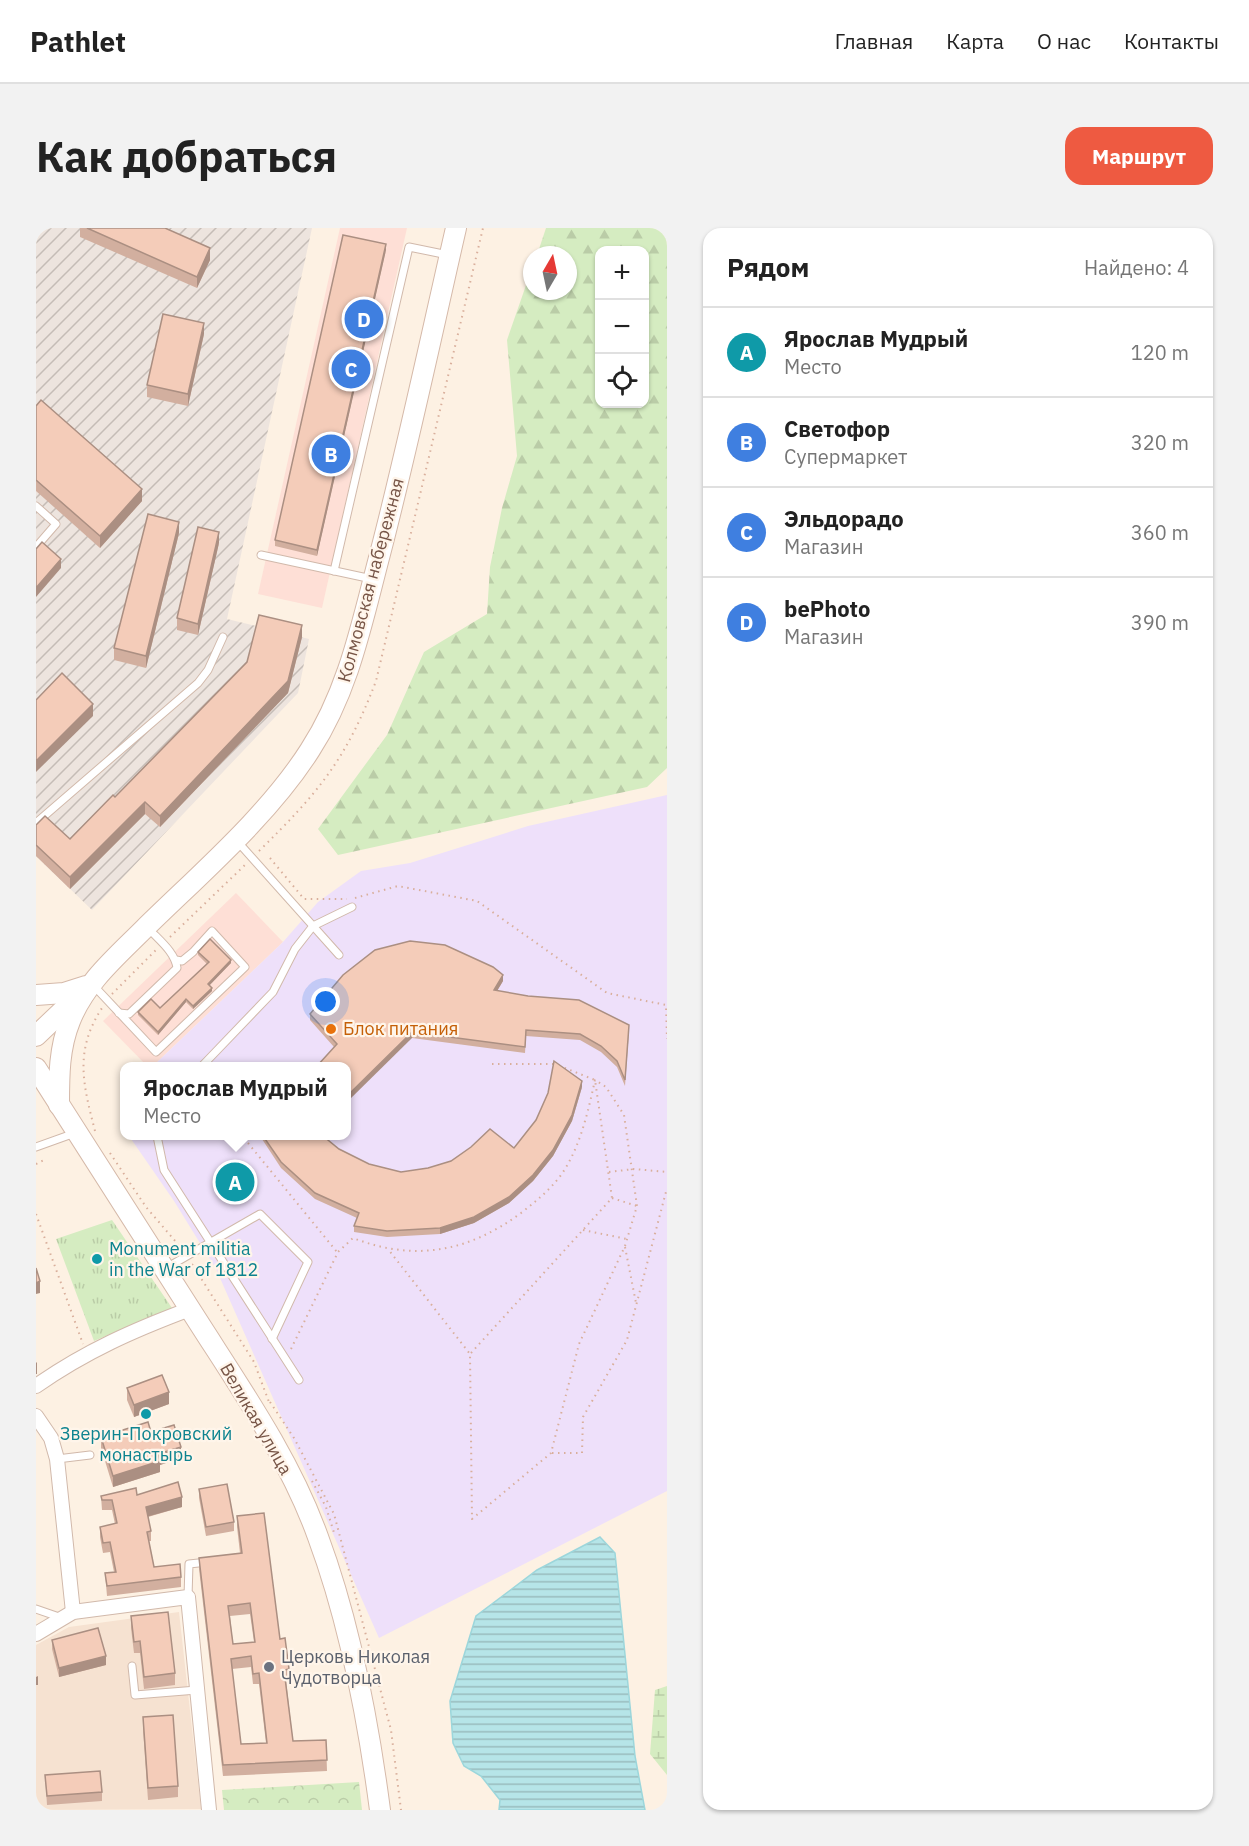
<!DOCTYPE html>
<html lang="ru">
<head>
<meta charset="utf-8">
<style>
	:root { --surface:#fff; --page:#f2f2f2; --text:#222; --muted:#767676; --line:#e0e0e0; --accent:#ee5a41 }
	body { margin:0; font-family:"IBM Plex Sans",sans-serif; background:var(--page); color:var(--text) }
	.controls { position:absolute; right:18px; top:18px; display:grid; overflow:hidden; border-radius:12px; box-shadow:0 2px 4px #0004 }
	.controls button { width:54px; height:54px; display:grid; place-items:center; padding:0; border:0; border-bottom:2px solid var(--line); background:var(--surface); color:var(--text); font:30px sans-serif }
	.compass { position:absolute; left:487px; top:18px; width:54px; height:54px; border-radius:50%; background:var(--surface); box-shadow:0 2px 4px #0004; rotate:9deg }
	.you { position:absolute; left:290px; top:774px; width:21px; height:21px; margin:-15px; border:4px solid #fff; border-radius:50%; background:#1a73e8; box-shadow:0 0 0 9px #1a73e833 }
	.badge { display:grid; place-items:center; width:39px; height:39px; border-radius:50%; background:var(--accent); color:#fff; font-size:20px; font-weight:700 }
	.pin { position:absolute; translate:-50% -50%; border:3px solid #fff; box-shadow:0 2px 6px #0006 }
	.popup { position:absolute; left:84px; top:834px; width:231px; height:78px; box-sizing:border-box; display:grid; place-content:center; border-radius:12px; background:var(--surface); filter:drop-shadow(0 2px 4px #0005); font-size:20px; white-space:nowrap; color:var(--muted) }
	.popup b { font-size:22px; color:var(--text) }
	.popup::after { content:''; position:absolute; left:50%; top:100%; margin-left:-12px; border:12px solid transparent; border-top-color:var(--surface) }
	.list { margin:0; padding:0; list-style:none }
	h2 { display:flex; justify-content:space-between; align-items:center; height:78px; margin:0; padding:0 24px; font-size:26px }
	h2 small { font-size:20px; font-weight:400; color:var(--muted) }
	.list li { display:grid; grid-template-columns:39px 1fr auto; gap:18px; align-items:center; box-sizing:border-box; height:90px; padding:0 24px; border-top:2px solid var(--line) }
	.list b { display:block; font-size:22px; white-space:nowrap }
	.list p { margin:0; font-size:20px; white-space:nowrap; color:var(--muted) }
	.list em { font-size:20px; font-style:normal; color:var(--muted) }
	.icon { flex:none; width:33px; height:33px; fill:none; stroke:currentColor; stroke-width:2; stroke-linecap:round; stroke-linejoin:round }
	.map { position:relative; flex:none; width:631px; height:1582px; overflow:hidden; border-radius:18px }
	header { display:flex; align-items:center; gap:36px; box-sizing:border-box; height:84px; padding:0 30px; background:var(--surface); border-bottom:2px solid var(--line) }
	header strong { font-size:28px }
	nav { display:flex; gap:33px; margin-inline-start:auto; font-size:21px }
	.intro { display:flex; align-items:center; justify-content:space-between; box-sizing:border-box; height:144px; padding:0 36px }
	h1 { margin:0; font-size:42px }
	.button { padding:15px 27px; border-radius:18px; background:var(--accent); color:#fff; font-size:21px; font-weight:700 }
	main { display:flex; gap:36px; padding:0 36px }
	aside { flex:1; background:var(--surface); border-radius:18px; box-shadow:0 2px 4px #0004 }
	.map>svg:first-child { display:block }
	.residential { fill:#f6e2d1 }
	.commercial { fill:#fedfd6 }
	.industrial { fill:url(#industrial-furrows) }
	.education { fill:#eee0fa }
	.grass { fill:url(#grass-tufts) }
	.forest { fill:url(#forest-firs); fill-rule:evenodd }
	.wetland { fill:url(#wetland-marsh) }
	.park { fill:url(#park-crowns) }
	.water { fill:url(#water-rules); stroke:#9cd6db; stroke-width:1.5 }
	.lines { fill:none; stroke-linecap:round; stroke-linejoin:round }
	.service-casing { stroke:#d1b9ab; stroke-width:9 }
	.minor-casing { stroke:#d1b9ab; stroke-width:16 }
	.secondary-casing { stroke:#d5b9a9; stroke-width:22 }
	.path { stroke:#d9af9c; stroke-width:2; stroke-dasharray:1.5 4.5; stroke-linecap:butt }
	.service { stroke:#fff; stroke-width:7 }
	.minor { stroke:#fff; stroke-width:14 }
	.secondary { stroke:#fff; stroke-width:20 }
	.wall { fill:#d2af9f; fill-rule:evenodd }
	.shaded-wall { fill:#ab8f82 }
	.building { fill:#f4ccb9; stroke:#ab8f82; stroke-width:1.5; fill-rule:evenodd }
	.food-dot { fill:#e8710a; stroke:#fff5ea; stroke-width:2 }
	.culture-dot { fill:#0f9aa8; stroke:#fff5ea; stroke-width:2 }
	.worship-dot { fill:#6b7280; stroke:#fff5ea; stroke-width:2 }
	.labels { text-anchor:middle; stroke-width:4.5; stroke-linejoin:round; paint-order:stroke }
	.street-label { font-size:18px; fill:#775547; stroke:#fff5ea }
	.food-label { font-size:18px; fill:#c56008; stroke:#fff5ea; text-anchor:start }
	.culture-label { font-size:18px; fill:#0d838f; stroke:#fff5ea; text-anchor:start }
	.worship-label { font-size:18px; fill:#5b616d; stroke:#fff5ea; text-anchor:start }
</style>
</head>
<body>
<header>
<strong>Pathlet</strong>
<nav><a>Главная</a><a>Карта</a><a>О нас</a><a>Контакты</a></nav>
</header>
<div class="intro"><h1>Как добраться</h1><a class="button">Маршрут</a></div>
<main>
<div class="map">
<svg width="631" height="1582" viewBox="0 0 631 1582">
	<defs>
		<pattern id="industrial-furrows" width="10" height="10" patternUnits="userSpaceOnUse" patternTransform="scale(1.5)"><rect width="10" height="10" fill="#ede4de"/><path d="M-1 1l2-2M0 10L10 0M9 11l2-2" fill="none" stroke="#c5bcb6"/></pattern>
		<pattern id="grass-tufts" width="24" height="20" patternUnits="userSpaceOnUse" patternTransform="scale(1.5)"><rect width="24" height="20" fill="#d5ecc1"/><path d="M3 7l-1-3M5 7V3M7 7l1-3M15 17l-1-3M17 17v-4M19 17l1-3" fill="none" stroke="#bacca7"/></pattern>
		<pattern id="forest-firs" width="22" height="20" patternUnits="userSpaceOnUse" patternTransform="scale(1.5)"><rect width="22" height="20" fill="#d5ecc1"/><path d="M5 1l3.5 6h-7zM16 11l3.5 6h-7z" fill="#bacca7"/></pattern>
		<pattern id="wetland-marsh" width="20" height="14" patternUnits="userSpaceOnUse" patternTransform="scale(1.5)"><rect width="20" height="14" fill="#d5ecc1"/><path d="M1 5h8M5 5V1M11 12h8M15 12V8" fill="none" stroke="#bacca7"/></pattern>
		<pattern id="park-crowns" width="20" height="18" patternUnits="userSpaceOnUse" patternTransform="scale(1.5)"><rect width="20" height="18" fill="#d5ecc1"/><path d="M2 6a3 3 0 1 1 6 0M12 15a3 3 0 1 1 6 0" fill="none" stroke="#bacca7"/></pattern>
		<pattern id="water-rules" width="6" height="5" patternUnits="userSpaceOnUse" patternTransform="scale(1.5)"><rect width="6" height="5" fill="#b6e5e8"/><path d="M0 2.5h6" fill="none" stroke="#99bcbe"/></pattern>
	</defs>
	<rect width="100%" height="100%" fill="#fdf1e3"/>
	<polygon class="residential" points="143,1384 165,1581 0,1582 0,1417 33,1399"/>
	<g class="commercial">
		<polygon points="304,0 371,0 286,380 222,366"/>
		<polygon points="200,665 247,714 117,838 111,838 67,793"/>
	</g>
	<polygon class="industrial" points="0,0 276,0 191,391 273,411 262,465 56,682 0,628"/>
	<polygon class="education" points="631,567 631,1263 343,1410 180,1041 138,973 93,908 310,908 310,838 117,838 247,714 282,674 325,643 374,635 492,598"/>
	<polygon class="grass" points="76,992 136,1080 58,1113 20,1011"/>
	<path class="forest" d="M 510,0 L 631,0 L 631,540 L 611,559 L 302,627 L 282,601 L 351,507 L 388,424 L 451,386 L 454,339 L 466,280 L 481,228 L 471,112 L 496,40 L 496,63 L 532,63 L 532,27 L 501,27 ZM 564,22 L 608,22 L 608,176 L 564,176 Z"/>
	<polygon class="wetland" points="631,1458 631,1547 614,1526 619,1462"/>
	<polygon class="park" points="323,1554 326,1582 188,1582 186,1562"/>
	<polygon class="water" points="564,1309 579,1325 599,1528 609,1582 463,1582 464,1572 445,1548 428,1538 417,1515 414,1473 440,1388 501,1342"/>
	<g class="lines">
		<g class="service-casing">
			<g id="service">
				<polyline points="0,278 20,296 0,319"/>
				<polyline points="225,327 336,351"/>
				<polyline points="298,343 373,19 412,27"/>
				<polyline points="0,595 162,455 172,442 187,409"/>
				<polyline points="201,613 303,727"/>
				<polyline points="58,758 120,824 209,739 176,703 157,724 146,733 140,732"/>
				<path d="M 83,785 L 93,786 L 141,740 C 139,724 123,712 113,701"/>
				<polyline points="166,838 237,764 259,721 277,698 316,679"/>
				<polyline points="121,908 128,942 263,1152"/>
				<polyline points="0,919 39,905"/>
				<polyline points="130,1040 224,986 272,1034 236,1111"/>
				<polyline points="21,1231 54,1227"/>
				<polyline points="152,1369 153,1336 172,1334"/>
				<polyline points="0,1381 26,1390"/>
				<polyline points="96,1438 99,1467 161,1462"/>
			</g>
		</g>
		<g class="minor-casing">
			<g id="minor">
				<path d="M 0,1158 C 50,1123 98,1102 154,1081"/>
				<polyline points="0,1188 15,1210 21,1231 37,1384"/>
				<polyline points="0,1406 37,1384 152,1369 173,1582"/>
			</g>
		</g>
		<g class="secondary-casing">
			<g id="secondary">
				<polyline points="0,767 28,765 50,758"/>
				<polyline points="0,808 40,770"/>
				<path d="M 0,840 C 53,924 107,1008 161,1092 C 205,1161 254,1231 282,1309 C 314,1395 332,1491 344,1582"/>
				<path d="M 23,877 C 23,848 23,820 34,793 C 49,755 80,729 108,701 C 164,646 232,588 274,522 C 313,462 326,394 344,326 C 372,218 395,109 420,0"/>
			</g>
		</g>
		<g class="path">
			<path d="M 223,623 C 282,565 310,532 340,453 L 447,0"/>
			<polyline points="234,630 268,671 311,671"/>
			<polyline points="319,670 362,658 441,673 571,765 630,777 631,811"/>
			<polyline points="134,709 210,636"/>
			<polyline points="76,766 121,721"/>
			<polyline points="456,836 519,836"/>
			<path d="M 59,903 C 47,856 38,823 66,780"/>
			<polyline points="212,915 301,1024"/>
			<polyline points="74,925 110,979 146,1021"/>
			<polyline points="0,936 8,932"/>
			<polyline points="573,944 598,941 631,944"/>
			<polyline points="576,970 601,978"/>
			<polyline points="0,986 47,1116"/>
			<polyline points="547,1002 591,1011"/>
			<polyline points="589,1019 600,1075"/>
			<polyline points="156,1036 218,1134 233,1174"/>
			<path d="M 255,1121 L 302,1024 L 317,1010 C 379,1034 432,1024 485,985 C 500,973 513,963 525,947 C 544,920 552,884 559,852 L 570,859 L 588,887 L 601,978 L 589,1018 L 543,1116 L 515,1225 L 436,1291 L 434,1126 L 352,1021"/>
			<polyline points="435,1125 576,970 559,852 524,838"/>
			<polyline points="234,1174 258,1210 298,1286 355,1502 365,1582"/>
			<polyline points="516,1225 546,1225 547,1189 591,1112 631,960"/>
			<polyline points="276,1253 290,1279 299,1308"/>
		</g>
		<use href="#service" class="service"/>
		<use href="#minor" class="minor"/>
		<use href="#secondary" class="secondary"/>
	</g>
	<g class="wall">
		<polygon points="44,0 129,0 174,32 161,60 44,9"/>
		<polygon points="350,22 281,328 239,318 239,312"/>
		<polygon points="168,106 152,178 111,169 111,157"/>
		<polygon points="0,178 106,273 64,320 0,263"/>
		<polygon points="143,305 110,440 78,432 78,420"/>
		<polygon points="183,315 162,407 141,402 141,390"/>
		<polygon points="266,409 252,465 124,599 109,586 34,661 0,628 0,597 34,611 79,569"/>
		<polygon points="162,724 195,735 173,757 176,763 157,781 150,774 122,807 102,787 102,784 124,780 171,736 162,727"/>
		<polygon points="467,753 461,763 593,803 589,858 581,839 565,824 544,812 490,808 489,825 376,810 298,819 274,792 274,786"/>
		<polygon points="546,859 536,893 517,928 497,953 473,975 438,995 404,1006 351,1009 318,1004 318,998 321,990 279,971 245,940 224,908 287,908 303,921 333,936 365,944 392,940 478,920"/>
		<polygon points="91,1160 133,1176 98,1189 91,1172"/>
		<polygon points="115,1204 145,1230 124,1237 124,1244 77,1259 65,1220 65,1209"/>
		<polygon points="163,1261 198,1294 198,1303 170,1308 163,1270"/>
		<polygon points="101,1267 146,1279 112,1289 115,1303 115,1313 113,1313 118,1339 145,1349 145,1359 71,1368 69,1345 78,1344 74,1324 67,1325 64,1309 64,1299 79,1296 76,1282 66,1282 65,1268"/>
		<path d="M 201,1288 L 244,1411 L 253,1441 L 253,1452 L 250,1452 L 257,1513 L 290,1512 L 291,1543 L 187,1548 L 163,1341 L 163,1330 L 204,1325 L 201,1299 ZM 214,1386 L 218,1414 L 197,1416 L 194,1388 ZM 215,1439 L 217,1456 L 223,1456 L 230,1515 L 205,1516 L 196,1441 Z"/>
		<polygon points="95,1388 139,1445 139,1457 108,1461 104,1425 98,1425 95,1400"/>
		<polygon points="16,1412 70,1437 23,1449 16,1421"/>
		<polygon points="107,1489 142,1558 142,1569 112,1572 107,1501"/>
		<polygon points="9,1547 66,1564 66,1573 11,1577"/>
	</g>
	<g class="shaded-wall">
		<polygon points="350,16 350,22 281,328 281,322"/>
		<polygon points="174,20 174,32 161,60 161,49"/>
		<polygon points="168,95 168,106 152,178 152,166"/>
		<polygon points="106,261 106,273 64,320 64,308"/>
		<polygon points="143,294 143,305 110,440 110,428"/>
		<polygon points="183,304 183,315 162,407 162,396"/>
		<polygon points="25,331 25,340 0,369 0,360"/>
		<polygon points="266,397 266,409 252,465 124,599 124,588"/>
		<polygon points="57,476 57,488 0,544 0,533"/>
		<polygon points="109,574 109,586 34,661 34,649"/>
		<polygon points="195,732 195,735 172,759 172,756"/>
		<polygon points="467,747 467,753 458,768 458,762"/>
		<polygon points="176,760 176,763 157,781 157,778"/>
		<polygon points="150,771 150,774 122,807 122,804"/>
		<polygon points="376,804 376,810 310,875 310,869"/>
		<polygon points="546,853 546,859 536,893 517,928 497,953 473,975 438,995 404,1006 404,1000"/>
		<polygon points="4,1053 4,1065 0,1066 0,1055"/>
		<polygon points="1,1134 1,1146 0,1146 0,1135"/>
		<polygon points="133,1164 133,1176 98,1189 98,1177"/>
		<polygon points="145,1219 145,1230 124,1237 124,1244 77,1259 77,1248 122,1226"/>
		<polygon points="146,1269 146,1279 110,1289 110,1279"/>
		<polygon points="70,1428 70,1437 23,1449 23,1440"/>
		<polygon points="2,1448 2,1457 0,1457 0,1449"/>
	</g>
	<g class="building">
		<polygon points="51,0 129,0 174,20 161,49"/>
		<polygon points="307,7 350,16 281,322 239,312"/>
		<polygon points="127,86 168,95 152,166 111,157"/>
		<polygon points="5,172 106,261 64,308 0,252 0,178"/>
		<polygon points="112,286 143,294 110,428 78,420"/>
		<polygon points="162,299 183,304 162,396 141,390"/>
		<polygon points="6,314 25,331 0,360 0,321"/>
		<polygon points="223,387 266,397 252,453 124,588 109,574 34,649 0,617 0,597 9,588 34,611 77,567 79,569 211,434"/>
		<polygon points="26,445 57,476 0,533 0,472"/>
		<polygon points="174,711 195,732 172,756 176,760 157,778 150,771 122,804 102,784 115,771 124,780 173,734 162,724"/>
		<polygon points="374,713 409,717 457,739 467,747 458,762 492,768 543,772 593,797 589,852 581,833 565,818 544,806 490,802 489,819 376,804 310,869 310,838 281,838 301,816 274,786 307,747 339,722"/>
		<polygon points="518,833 546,853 536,887 517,922 497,947 473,969 438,989 404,1000 351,1003 318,998 323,985 279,965 245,934 227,908 287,908 303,921 333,936 365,944 392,940 415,933 435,919 454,901 478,920 500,892 512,865"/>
		<polygon points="0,1040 4,1053 0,1055"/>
		<polygon points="126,1147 133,1164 98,1177 91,1160"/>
		<polygon points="112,1194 115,1204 138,1197 145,1219 122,1226 124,1233 77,1248 65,1209"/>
		<polygon points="142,1254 146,1269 110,1279 115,1303 111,1304 118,1339 144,1336 145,1349 71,1358 69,1345 80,1344 74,1314 67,1315 64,1299 81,1295 76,1272 66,1272 65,1268 100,1260 101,1267"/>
		<polygon points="191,1256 198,1294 170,1299 163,1261"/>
		<path d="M 228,1285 L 244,1411 L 249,1410 L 253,1441 L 248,1442 L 257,1513 L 290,1512 L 291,1532 L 187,1537 L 163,1330 L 206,1325 L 201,1288 ZM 214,1375 L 219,1414 L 197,1416 L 192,1378 ZM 215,1428 L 217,1446 L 223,1445 L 231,1515 L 205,1516 L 195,1431 Z"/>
		<polygon points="132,1384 139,1445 108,1449 104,1413 98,1414 95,1388"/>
		<polygon points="62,1400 70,1428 23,1440 16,1412"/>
		<polygon points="137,1487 142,1558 112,1560 107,1489"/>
		<polygon points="64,1543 66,1564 11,1568 9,1547"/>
	</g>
	<circle class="food-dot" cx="295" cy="801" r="6"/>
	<g class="culture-dot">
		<circle cx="61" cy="1031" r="6"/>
		<circle cx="110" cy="1186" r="6"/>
	</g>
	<circle class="worship-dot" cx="233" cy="1439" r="6"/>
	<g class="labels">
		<g class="street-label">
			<text transform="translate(335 352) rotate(-75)" y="6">Колмовская набережная</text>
			<text transform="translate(220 1191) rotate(60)" y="6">Великая улица</text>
		</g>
		<g class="food-label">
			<text x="307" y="807">Блок питания</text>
		</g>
		<g class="culture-label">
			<text x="73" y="1027">Monument militia<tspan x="73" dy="21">in the War of 1812</tspan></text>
			<text x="110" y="1212" text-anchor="middle">Зверин-Покровский<tspan x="110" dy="21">монастырь</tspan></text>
		</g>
		<g class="worship-label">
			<text x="245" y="1435">Церковь Николая<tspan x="245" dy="21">Чудотворца</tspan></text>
		</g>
	</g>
</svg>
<div class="controls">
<button>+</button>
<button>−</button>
<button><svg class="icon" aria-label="locate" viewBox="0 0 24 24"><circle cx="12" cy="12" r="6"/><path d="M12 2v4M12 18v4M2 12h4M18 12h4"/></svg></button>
</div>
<svg class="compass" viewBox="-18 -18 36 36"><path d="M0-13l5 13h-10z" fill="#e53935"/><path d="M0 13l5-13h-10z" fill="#767676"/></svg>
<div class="you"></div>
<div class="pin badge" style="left:199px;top:954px;background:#0f9aa8">A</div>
<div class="popup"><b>Ярослав Мудрый</b>Место</div>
<div class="pin badge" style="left:295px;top:226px;background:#3f7fe0">B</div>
<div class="pin badge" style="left:315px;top:141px;background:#3f7fe0">C</div>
<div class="pin badge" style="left:328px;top:91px;background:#3f7fe0">D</div>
</div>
<aside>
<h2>Рядом<small>Найдено: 4</small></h2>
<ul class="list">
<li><span class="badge" style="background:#0f9aa8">A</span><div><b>Ярослав Мудрый</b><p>Место</p></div><em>120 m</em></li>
<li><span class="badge" style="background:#3f7fe0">B</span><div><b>Светофор</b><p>Супермаркет</p></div><em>320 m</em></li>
<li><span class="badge" style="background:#3f7fe0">C</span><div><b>Эльдорадо</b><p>Магазин</p></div><em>360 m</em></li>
<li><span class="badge" style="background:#3f7fe0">D</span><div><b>bePhoto</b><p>Магазин</p></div><em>390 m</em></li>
</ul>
</aside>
</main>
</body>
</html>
